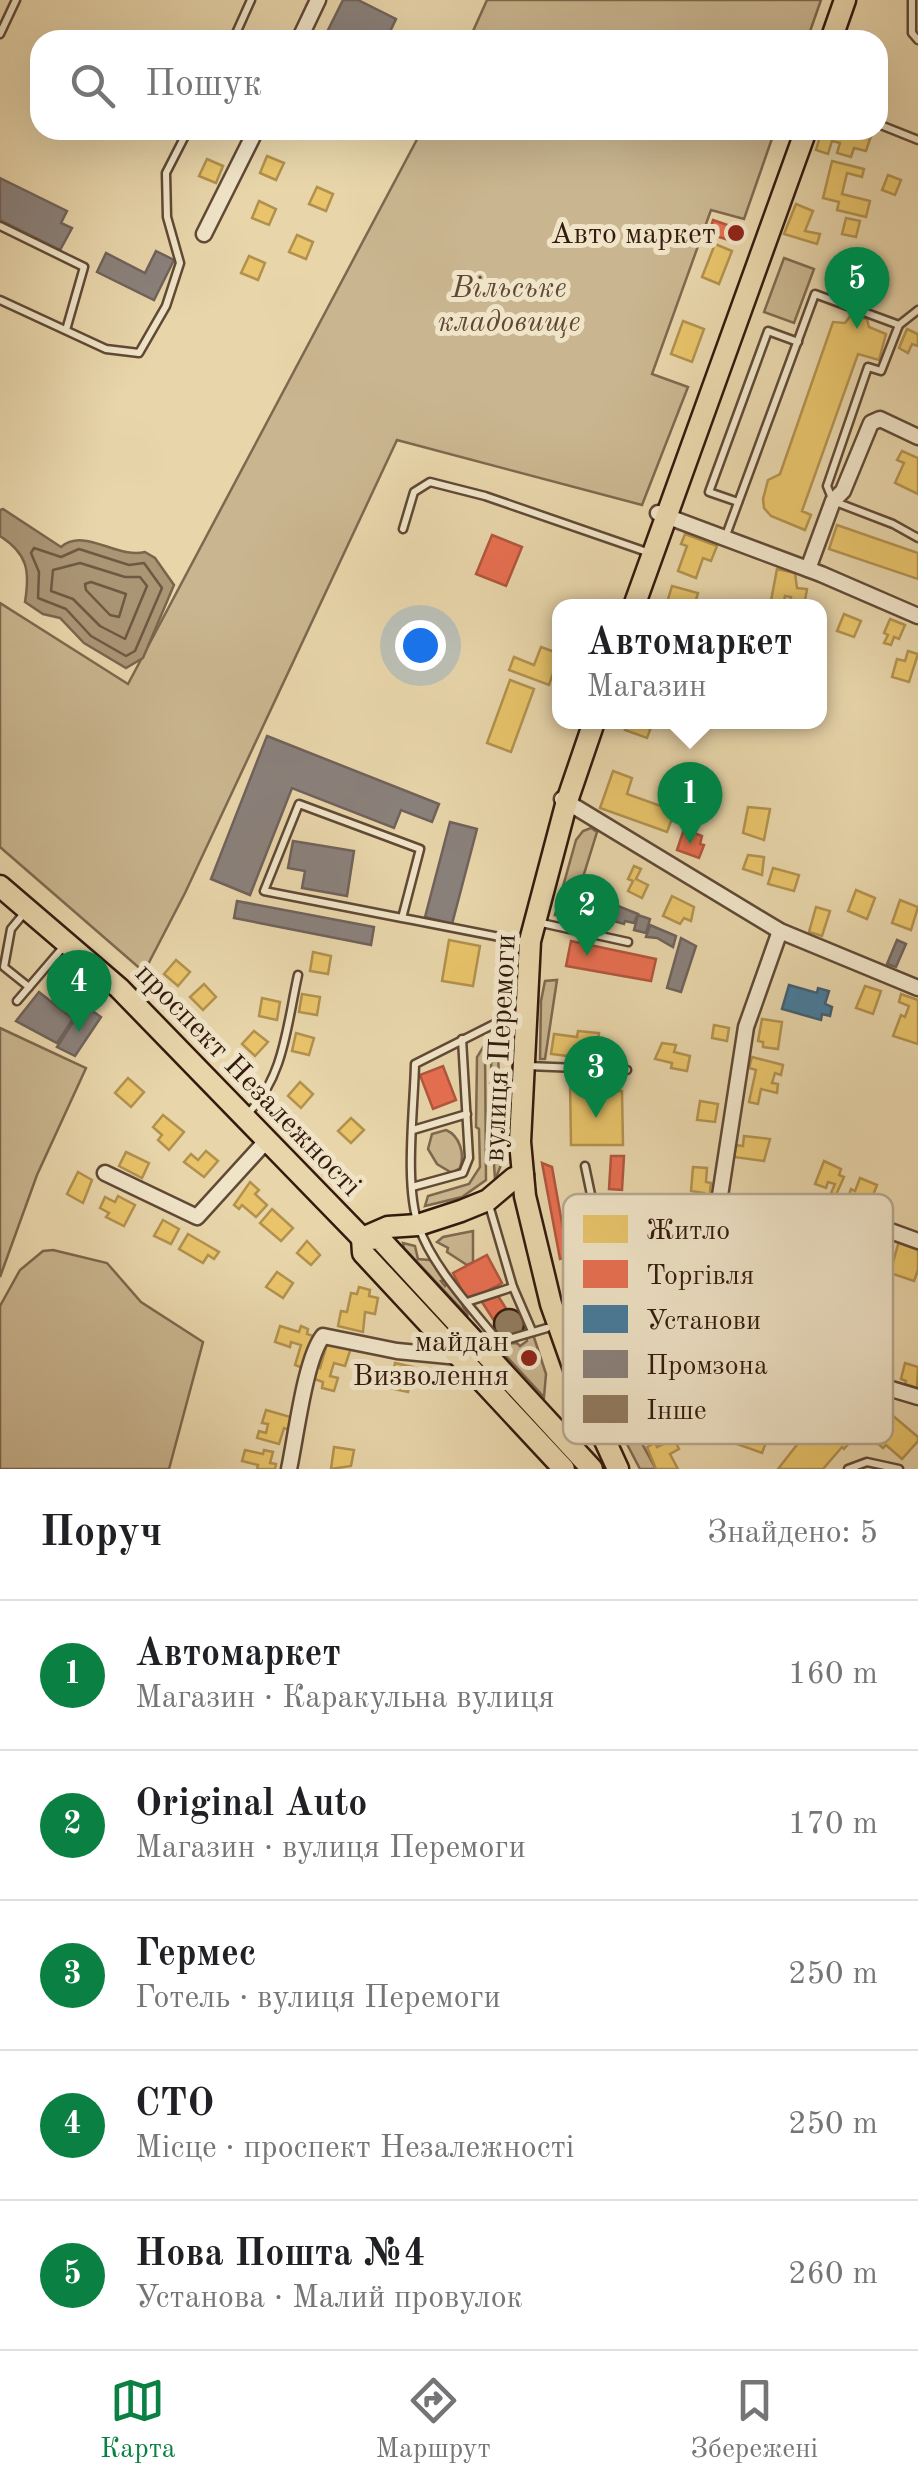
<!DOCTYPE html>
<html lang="uk">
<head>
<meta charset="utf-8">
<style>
	:root { --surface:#fff; --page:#f6f6f6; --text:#202124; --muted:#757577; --line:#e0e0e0; --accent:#0b8043 }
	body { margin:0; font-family:"Old Standard TT",serif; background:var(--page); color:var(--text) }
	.you { position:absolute; left:420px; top:645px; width:35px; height:35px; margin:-25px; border:8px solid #fff; border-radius:50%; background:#1a73e8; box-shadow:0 0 0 15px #1a73e833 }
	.badge { display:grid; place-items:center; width:65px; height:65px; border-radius:50%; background:var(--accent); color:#fff; font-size:32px; font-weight:700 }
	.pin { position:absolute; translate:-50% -82px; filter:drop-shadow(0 2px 5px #0008) }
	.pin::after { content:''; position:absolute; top:52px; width:35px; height:30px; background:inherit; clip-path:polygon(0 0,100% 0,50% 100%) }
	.popup { position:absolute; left:552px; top:599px; width:275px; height:130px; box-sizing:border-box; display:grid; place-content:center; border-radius:20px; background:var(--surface); filter:drop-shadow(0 2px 8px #0005); font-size:32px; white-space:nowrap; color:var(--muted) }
	.popup b { font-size:38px; color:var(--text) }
	.popup::after { content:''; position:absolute; left:50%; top:100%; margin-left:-20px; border:20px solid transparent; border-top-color:var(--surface) }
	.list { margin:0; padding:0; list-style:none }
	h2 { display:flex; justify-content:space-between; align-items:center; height:130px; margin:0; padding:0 40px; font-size:42px }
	h2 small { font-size:32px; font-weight:400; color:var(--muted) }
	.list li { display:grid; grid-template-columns:65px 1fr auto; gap:30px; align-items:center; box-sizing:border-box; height:150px; padding:0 40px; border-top:2px solid var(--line) }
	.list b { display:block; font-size:38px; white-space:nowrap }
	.list p { margin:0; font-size:32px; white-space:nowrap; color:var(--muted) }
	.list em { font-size:32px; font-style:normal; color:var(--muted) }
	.icon { flex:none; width:55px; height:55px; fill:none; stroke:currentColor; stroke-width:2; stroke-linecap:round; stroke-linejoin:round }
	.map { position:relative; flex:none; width:918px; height:1469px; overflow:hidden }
	.search { position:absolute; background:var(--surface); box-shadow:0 10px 40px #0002; left:30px; right:30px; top:30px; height:110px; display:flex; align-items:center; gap:25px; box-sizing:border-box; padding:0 35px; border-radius:30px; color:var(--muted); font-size:38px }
	.sheet { height:880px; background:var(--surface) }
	nav { display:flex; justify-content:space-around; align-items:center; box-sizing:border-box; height:140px; border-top:2px solid var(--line); background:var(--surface); font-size:28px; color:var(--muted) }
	nav a { display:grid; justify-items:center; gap:5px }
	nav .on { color:var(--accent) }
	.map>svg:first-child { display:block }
	.green { fill:#c9b58f; stroke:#7e684e; stroke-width:2.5 }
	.water { fill:#aa9575; stroke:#7a644c; stroke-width:2.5 }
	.homes { fill:#e9c46a; stroke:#b2914e; stroke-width:2.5 }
	.shops { fill:#e76f51; stroke:#b1563d; stroke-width:2.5 }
	.public { fill:#457b9d; stroke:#405e72; stroke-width:2.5 }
	.industry { fill:#8a817c; stroke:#70625b; stroke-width:2.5 }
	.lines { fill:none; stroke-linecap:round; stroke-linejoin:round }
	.shore { stroke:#6e5842; stroke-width:2.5 }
	.building { fill:#917b5f; stroke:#331a0e; stroke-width:2.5 }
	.service-casing { stroke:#604935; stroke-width:11 }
	.minor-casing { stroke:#604935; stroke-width:19 }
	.primary-casing { stroke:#331a0e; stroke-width:25 }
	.service { stroke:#f0e4c8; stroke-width:6 }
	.minor { stroke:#f0e4c8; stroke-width:14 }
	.primary { stroke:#e8d5aa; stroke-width:20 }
	.poi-dot { fill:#8f2418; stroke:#f0e4c8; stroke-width:4 }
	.labels { text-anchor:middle; stroke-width:10; stroke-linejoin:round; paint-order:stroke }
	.poi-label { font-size:30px; fill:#331a0e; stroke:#f0e4c8; text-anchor:end }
	.park-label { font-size:30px; font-style:italic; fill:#604835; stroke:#f0e4c8 }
	.street-label { font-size:30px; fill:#331a0e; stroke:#f0e4c8 }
	.key { fill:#f0e4c8; stroke:#b7a790; stroke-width:2.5 }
	.key-label { font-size:28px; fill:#331a0e }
</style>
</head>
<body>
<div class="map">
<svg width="918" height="1469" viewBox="0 0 918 1469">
	<rect width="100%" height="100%" fill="#e8d5aa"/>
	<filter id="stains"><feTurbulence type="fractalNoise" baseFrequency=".002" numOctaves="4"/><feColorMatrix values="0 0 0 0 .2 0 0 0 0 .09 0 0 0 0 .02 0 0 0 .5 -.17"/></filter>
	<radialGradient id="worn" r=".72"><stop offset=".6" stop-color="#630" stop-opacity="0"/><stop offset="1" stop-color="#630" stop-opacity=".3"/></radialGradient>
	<g class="green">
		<polygon points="487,0 821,0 807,40 469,40"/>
		<polygon points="422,130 775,130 744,219 711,210 652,374 688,387 642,505 397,440 185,893 144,972 0,847 0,603 128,684"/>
		<polygon points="784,258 814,269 794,323 764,312"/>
		<polygon points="591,828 597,832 580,887 583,893 565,888 558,915 555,915 576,840 583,831"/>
		<polygon points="557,980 545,1059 540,1059 541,1001 545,981"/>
		<polygon points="0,1028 86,1068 37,1175 0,1277"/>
		<polygon points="492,1041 498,1042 498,1046 501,1165 495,1180 490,1100"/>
		<polygon points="485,1044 486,1180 462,1197 425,1206 428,1196 469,1184 480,1167 479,1129 476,1127 477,1057"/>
		<path d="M 446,1130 C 460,1136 465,1154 460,1168 L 452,1173 L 437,1164 L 428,1149 L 432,1134 Z"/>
		<polygon points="473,1231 473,1262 467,1265 447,1252 448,1248 437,1242 443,1237"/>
		<polygon points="403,1243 415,1246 418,1259 430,1260 448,1278 441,1281 445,1286 450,1280 468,1316 404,1248"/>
		<polygon points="53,1250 107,1263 141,1302 203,1342 169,1469 0,1469 0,1306 20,1270 43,1251"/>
		<polygon points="520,1315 528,1319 546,1374 544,1397 495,1344 517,1343 520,1346 527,1341 525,1324"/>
		<polygon points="592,1321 617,1324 616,1326 594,1324 586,1329 596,1360 656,1469 640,1469 606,1404 580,1335 584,1325"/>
	</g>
	<path class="water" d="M 3,509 L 61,547 C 84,527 117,559 145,552 L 155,558 L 174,585 L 143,658 L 126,668 L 84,643 L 60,618 L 43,614 L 25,602 C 30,571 28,554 0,536 L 0,510 Z"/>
	<g class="homes">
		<polygon points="822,130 852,130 871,136 866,151 854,148 851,157 837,153 840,143 832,141 828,154 816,150"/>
		<polygon points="267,156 284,163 276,180 260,173"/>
		<polygon points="207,159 223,166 216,183 199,176"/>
		<polygon points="832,161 864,169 862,177 847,173 842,194 870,201 866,217 837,210 839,202 823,198"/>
		<polygon points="888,175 901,180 895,195 882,190"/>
		<polygon points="317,187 333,194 326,211 309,204"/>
		<polygon points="259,201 276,209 269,225 252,218"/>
		<polygon points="796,204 813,211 805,231 820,234 817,244 784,234"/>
		<polygon points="846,218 860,221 856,237 842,234"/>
		<polygon points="297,235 313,242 306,259 289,252"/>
		<polygon points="715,244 732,251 719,284 702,277"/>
		<polygon points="249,256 265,263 258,280 241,273"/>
		<polygon points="851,315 867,319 869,327 886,334 879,360 858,354 802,511 811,515 805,530 771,516 764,508 763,499 768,480 780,474 833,322 845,323"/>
		<polygon points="683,321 704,329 692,362 671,354"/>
		<polygon points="907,329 918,334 918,346 912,344 908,353 899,348"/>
		<polygon points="902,451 918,458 918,494 895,483 904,463 897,460"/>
		<polygon points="837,525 918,553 918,579 829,549"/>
		<polygon points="685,534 717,546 711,561 703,558 696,578 678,571 687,546 681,544"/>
		<polygon points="777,569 795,573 797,588 807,589 804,606 789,606 791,597 785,596 783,606 770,606"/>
		<polygon points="672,586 698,593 694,606 666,606"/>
		<polygon points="844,614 861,621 854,637 837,631"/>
		<polygon points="890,619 905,625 899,639 894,637 891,645 884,643 888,635 884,633"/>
		<polygon points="541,647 560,654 549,685 509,670 514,657 534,665"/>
		<polygon points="908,651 918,654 909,682 892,677 897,659 905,661"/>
		<polygon points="510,680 534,689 511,752 487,743"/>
		<polygon points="628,722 653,722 647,738 625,730"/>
		<polygon points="613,771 632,778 627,794 675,811 667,832 600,808"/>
		<polygon points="748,807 770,809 764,840 743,833"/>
		<polygon points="748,855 764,857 762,875 743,869"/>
		<polygon points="634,866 641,869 636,879 648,885 642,898 628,891 633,881 628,879"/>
		<polygon points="773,868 799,875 794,891 768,884"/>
		<polygon points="856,890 875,898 867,919 848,911"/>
		<polygon points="672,896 694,907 691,921 684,918 680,924 663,916"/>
		<polygon points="900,900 918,907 911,930 892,923"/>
		<polygon points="816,907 830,911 822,936 809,932"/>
		<polygon points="449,940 480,946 473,986 442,981"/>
		<polygon points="313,952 331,956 328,974 310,971"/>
		<polygon points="176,960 190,972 178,986 164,974"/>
		<polygon points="204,984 216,997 203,1010 190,997"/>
		<polygon points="865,986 881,991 873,1014 856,1008"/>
		<polygon points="302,994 320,997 317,1015 299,1012"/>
		<polygon points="901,994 918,1000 918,1044 893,1036 901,1015 905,1017 909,1006 899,1002"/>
		<polygon points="262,998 280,1002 277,1020 259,1016"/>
		<polygon points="762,1019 782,1022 778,1049 763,1047 763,1042 758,1041"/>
		<polygon points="714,1025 729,1028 727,1041 712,1038"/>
		<polygon points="254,1031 268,1042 255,1056 242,1044"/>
		<polygon points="578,1031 599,1033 597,1046 592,1051 585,1050 584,1058 551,1054 554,1034 577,1037"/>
		<polygon points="296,1033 314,1038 309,1055 292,1051"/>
		<polygon points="662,1043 676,1045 674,1052 690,1056 687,1071 671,1068 672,1063 655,1059"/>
		<polygon points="752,1057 783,1065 781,1075 775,1073 772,1083 778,1084 777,1093 761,1089 758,1104 749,1102 756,1070 749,1068"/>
		<polygon points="128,1078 144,1092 131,1107 115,1093"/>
		<polygon points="570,1078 585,1078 585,1085 605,1085 605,1092 622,1091 623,1145 571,1145"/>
		<polygon points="300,1082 313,1094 301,1108 288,1096"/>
		<polygon points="700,1101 718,1104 715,1122 697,1120"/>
		<polygon points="163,1115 184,1132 169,1150 158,1140 162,1135 153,1127"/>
		<polygon points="351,1118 364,1130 351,1143 338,1131"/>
		<polygon points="744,1136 770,1139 764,1161 734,1157 735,1145 743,1146"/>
		<polygon points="206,1151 218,1161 204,1177 184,1162 191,1154 198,1160"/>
		<polygon points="126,1152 149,1163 142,1178 119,1166"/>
		<polygon points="824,1161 841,1169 839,1175 844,1177 836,1195 831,1193 835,1184 828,1182 826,1188 815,1184"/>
		<polygon points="693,1167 707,1168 706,1182 711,1183 709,1199 703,1199 704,1193 691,1191"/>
		<polygon points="78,1172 92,1180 83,1203 67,1194"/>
		<polygon points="860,1178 877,1185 869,1206 848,1198 851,1189 855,1191"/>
		<polygon points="250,1182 259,1190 255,1194 267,1205 256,1217 242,1205 239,1209 234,1205"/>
		<polygon points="118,1196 135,1205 124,1226 106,1217 109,1213 100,1208 105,1197 115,1202"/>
		<polygon points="756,1196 768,1201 765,1221 750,1218 749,1227 745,1226 745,1222 731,1220 734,1203 754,1206"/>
		<polygon points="828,1202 843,1207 840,1215 851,1219 846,1245 823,1236 828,1222 811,1216 816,1203 827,1207"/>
		<polygon points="272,1209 293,1228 281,1241 260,1223"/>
		<polygon points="163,1220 179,1229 171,1244 154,1236"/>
		<polygon points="188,1234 219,1252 214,1259 208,1255 203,1263 179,1249"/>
		<polygon points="307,1241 320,1255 311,1265 297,1253"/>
		<polygon points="899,1241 918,1247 918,1270 914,1281 890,1273"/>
		<polygon points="744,1249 766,1252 763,1268 742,1265"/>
		<polygon points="857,1253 884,1262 875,1291 845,1281"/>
		<polygon points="669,1266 693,1269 690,1290 674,1288 674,1284 667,1283"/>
		<polygon points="277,1272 293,1283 283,1298 266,1287"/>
		<polygon points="359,1287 370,1290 369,1296 378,1298 375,1314 365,1312 363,1332 338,1326 341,1311 347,1312 351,1293 357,1294"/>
		<polygon points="715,1295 724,1297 723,1302 737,1305 736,1310 747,1312 745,1324 719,1319 721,1309 713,1308"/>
		<polygon points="839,1300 850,1303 848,1314 857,1316 855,1323 835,1318"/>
		<polygon points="280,1326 299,1332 301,1326 308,1329 307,1334 313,1336 303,1368 295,1365 301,1345 291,1342 290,1347 275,1342"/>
		<polygon points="828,1330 845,1335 843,1341 869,1349 864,1364 838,1357 840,1349 831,1347 833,1340 826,1338"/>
		<polygon points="624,1333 676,1343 675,1355 653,1352 651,1368 634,1365 635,1357 616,1355 618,1345 638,1348 638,1345 622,1343"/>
		<polygon points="328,1341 351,1348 345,1366 334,1363 330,1376 338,1378 334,1391 322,1388 323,1382 312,1378 315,1367 320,1368"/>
		<polygon points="870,1345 876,1347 873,1357 881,1360 875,1379 862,1374"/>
		<polygon points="709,1356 731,1362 720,1400 698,1394"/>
		<polygon points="748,1359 773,1367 769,1379 745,1371"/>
		<polygon points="395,1363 413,1367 408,1392 390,1388"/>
		<polygon points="905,1363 918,1367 917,1388 905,1384 906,1381 901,1379"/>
		<polygon points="844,1394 853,1402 858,1396 875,1409 879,1404 918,1437 918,1441 902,1459 886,1445 883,1448 876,1442 879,1439 862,1424 848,1440 850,1442 844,1449 842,1447 823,1469 778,1469 807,1432 810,1432"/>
		<polygon points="266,1410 294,1418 290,1430 284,1428 279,1444 257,1438 259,1431 266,1433 268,1424 262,1423"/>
		<polygon points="728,1426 767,1440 762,1453 723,1439"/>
		<polygon points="674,1439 679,1449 670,1454 678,1469 656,1469 647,1447 655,1443 657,1447"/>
		<polygon points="334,1447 354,1450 351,1466 331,1469"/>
		<polygon points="245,1450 263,1454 264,1450 273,1452 270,1463 276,1464 275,1469 257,1469 258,1465 242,1461"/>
	</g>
	<g class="shops">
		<polygon points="713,220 739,229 735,242 709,234"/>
		<polygon points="492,535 522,547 506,586 476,574"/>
		<polygon points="684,829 702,836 700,844 704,845 699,858 677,850"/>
		<polygon points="571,941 656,959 651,981 566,966"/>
		<polygon points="443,1066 456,1100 433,1109 420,1075"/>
		<polygon points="611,1156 624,1156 622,1190 609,1189"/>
		<polygon points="542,1163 552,1167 565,1240 590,1236 596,1237 597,1245 571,1250 572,1256 560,1259"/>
		<polygon points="653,1202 661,1203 655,1239 682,1244 680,1257 662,1254 659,1268 627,1263 633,1229 627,1228 630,1211 651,1215"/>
		<polygon points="666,1210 688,1213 688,1218 700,1220 697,1239 657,1233 659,1221 664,1222"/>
		<polygon points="487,1255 502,1283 468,1302 453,1273"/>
		<polygon points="596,1258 603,1302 582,1305 575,1262"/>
		<polygon points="639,1265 657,1268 652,1316 634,1314"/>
		<polygon points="658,1285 669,1286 667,1305 677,1307 675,1319 655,1317"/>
		<polygon points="493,1288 507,1310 500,1313 495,1322 478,1296"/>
	</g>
	<polygon class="public" points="789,985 817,993 818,988 829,991 825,1004 832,1007 830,1016 822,1014 821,1020 782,1009"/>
	<g class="industry">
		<polygon points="343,0 358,0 396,19 386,40 323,40"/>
		<polygon points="0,178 67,211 61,223 72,228 60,250 0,220"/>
		<polygon points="156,251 174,260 154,300 97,272 106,253 145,273"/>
		<polygon points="267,736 439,804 432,822 401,810 394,828 292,788 250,895 211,879"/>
		<polygon points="450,822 477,829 452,924 425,917"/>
		<polygon points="293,841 354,851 347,896 302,888 305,871 288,868"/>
		<polygon points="588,894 638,914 634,923 625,921 624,924 582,912"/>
		<polygon points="237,901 374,927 371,945 234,918"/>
		<polygon points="638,915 650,919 646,933 634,930"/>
		<polygon points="650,925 676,936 673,947 657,938 646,937"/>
		<polygon points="681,938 696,946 681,992 667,988"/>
		<polygon points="897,940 906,944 896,967 887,964"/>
		<polygon points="39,992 73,1019 57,1043 16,1021"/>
		<polygon points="84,1005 101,1017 75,1056 57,1047"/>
	</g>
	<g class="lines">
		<g class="shore">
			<polygon points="34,548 61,557 79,549 129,565 144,563 162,588 135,651 126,656 91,636 66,609 38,598 39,572 31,553"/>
			<polygon points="80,563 125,577 140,577 147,586 125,639 100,626 73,599 51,591 53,570"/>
			<polygon points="91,582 126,594 119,617 110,615 86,590 85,584"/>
		</g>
	</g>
	<circle class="building" cx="509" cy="1324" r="15"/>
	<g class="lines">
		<g class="service-casing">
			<g id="service">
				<polyline points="912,0 912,33 918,40"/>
				<polyline points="0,34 16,0"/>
				<polyline points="233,40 251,0"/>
				<polyline points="878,124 918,140"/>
				<polyline points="0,226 84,267 66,330"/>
				<polyline points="0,300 106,349 139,353 166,306 180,263 167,217 166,173 188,130"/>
				<polyline points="899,325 918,310"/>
				<polyline points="738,502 709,492 768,331 798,342"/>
				<polyline points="403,529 414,492 430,482 485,496 644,551"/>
				<polyline points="725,538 815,294 899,325 881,371 868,367 827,486 833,501 893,524 918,538"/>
				<polyline points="26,911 11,929 4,967 29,987"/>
				<polyline points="402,918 420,849 299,804 264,891 402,918 413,920 520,941"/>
				<polyline points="537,922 628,942"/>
				<polyline points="17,1001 65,945"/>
				<path d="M 523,1017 L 514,1014 L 415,1064 C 414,1110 404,1186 419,1227 C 432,1266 473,1310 499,1342 L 547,1328"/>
				<polyline points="528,1066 627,1070"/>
				<path d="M 246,1115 C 284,1080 287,1024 298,975"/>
				<polyline points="413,1130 467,1114"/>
				<polyline points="585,1166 602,1247 602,1262 613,1287 612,1315"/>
				<polyline points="412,1187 463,1173 469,1158 462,1039"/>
				<polyline points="489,1205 513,1287 532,1331"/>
				<polyline points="467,1302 513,1287"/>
				<polyline points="800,1403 820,1370"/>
				<polyline points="848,1469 867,1462 899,1469"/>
			</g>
		</g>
		<g class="minor-casing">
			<g id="minor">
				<polyline points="299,40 318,0"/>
				<polyline points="204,234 256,130"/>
				<polyline points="658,513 821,574 918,616"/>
				<polyline points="808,569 833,501 843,491 871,423 880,419 918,437"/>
				<polyline points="562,799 780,931 918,988"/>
				<polyline points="105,1173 197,1217 268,1139"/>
				<path d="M 557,1321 C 629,1304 738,1342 810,1361 L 821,1368 L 918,1397"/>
				<polyline points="699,1332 746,1027 780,931"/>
				<polyline points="810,1361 860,1220 918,1241"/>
				<path d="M 289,1469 C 296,1437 305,1359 323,1336 L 397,1351 L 459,1357"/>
			</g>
		</g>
		<g class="primary-casing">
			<g id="primary">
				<polyline points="831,40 845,0"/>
				<polyline points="634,606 806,130"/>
				<polyline points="594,722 567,801 530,941 520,1142 525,1196 551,1304 580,1386 618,1469"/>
				<polyline points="0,886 119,988 362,1238"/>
				<polyline points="365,1237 388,1227 418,1225 461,1211 488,1200 514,1178 523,1175"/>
				<polyline points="362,1238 380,1239 592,1469"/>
				<polyline points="362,1238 363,1253 564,1469"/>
			</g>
		</g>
		<use href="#service" class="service"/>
		<use href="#minor" class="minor"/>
		<use href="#primary" class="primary"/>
	</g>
	<g class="poi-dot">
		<circle cx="736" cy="233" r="10"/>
		<circle cx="529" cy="1358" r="10"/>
	</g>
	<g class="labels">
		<g class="poi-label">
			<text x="716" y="243">Авто маркет</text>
			<text x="509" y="1351">майдан<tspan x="509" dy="34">Визволення</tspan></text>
		</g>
		<g class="park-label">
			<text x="509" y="297">Вільське<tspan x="509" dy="34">кладовище</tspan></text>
		</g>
		<g class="street-label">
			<text transform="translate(499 1048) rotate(-87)" y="10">вулиця Перемоги</text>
			<text transform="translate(249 1079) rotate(46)" y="10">проспект Незалежності</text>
		</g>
	</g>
	<rect x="563" y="1194" width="330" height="250" rx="15" class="key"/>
	<rect x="583" y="1215" width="45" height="28" fill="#e9c46a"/>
	<rect x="583" y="1260" width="45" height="28" fill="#e76f51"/>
	<rect x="583" y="1305" width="45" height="28" fill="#457b9d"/>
	<rect x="583" y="1350" width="45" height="28" fill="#8a817c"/>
	<rect x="583" y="1395" width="45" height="28" fill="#917b5f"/>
	<g class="key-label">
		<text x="646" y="1239">Житло</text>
		<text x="646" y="1284">Торгівля</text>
		<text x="646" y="1329">Установи</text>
		<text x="646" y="1374">Промзона</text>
		<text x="646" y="1419">Інше</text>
	</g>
	<rect width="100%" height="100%" filter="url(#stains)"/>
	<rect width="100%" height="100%" fill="url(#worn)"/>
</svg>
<div class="you"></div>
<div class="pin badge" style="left:690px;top:844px">1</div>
<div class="popup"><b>Автомаркет</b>Магазин</div>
<div class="pin badge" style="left:587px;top:956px">2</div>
<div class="pin badge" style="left:596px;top:1118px">3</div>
<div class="pin badge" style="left:79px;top:1032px">4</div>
<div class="pin badge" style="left:857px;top:329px">5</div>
<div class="search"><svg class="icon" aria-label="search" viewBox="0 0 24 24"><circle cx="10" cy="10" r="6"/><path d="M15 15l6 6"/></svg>Пошук</div>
</div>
<section class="sheet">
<h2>Поруч<small>Знайдено: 5</small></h2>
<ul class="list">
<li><span class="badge">1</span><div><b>Автомаркет</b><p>Магазин · Каракульна вулиця</p></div><em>160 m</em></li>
<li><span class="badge">2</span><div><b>Original Auto</b><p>Магазин · вулиця Перемоги</p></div><em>170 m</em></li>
<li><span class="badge">3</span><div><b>Гермес</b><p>Готель · вулиця Перемоги</p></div><em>250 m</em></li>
<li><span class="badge">4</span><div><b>СТО</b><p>Місце · проспект Незалежності</p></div><em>250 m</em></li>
<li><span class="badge">5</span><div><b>Нова Пошта №4</b><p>Установа · Малий провулок</p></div><em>260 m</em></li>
</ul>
</section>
<nav>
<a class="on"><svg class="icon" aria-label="map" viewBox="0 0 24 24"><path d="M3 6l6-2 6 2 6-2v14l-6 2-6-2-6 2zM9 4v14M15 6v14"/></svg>Карта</a>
<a><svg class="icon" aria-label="directions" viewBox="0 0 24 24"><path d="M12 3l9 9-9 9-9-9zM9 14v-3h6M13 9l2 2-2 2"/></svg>Маршрут</a>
<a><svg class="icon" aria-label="saved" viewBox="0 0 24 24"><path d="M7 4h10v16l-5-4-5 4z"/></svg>Збережені</a>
</nav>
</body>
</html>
